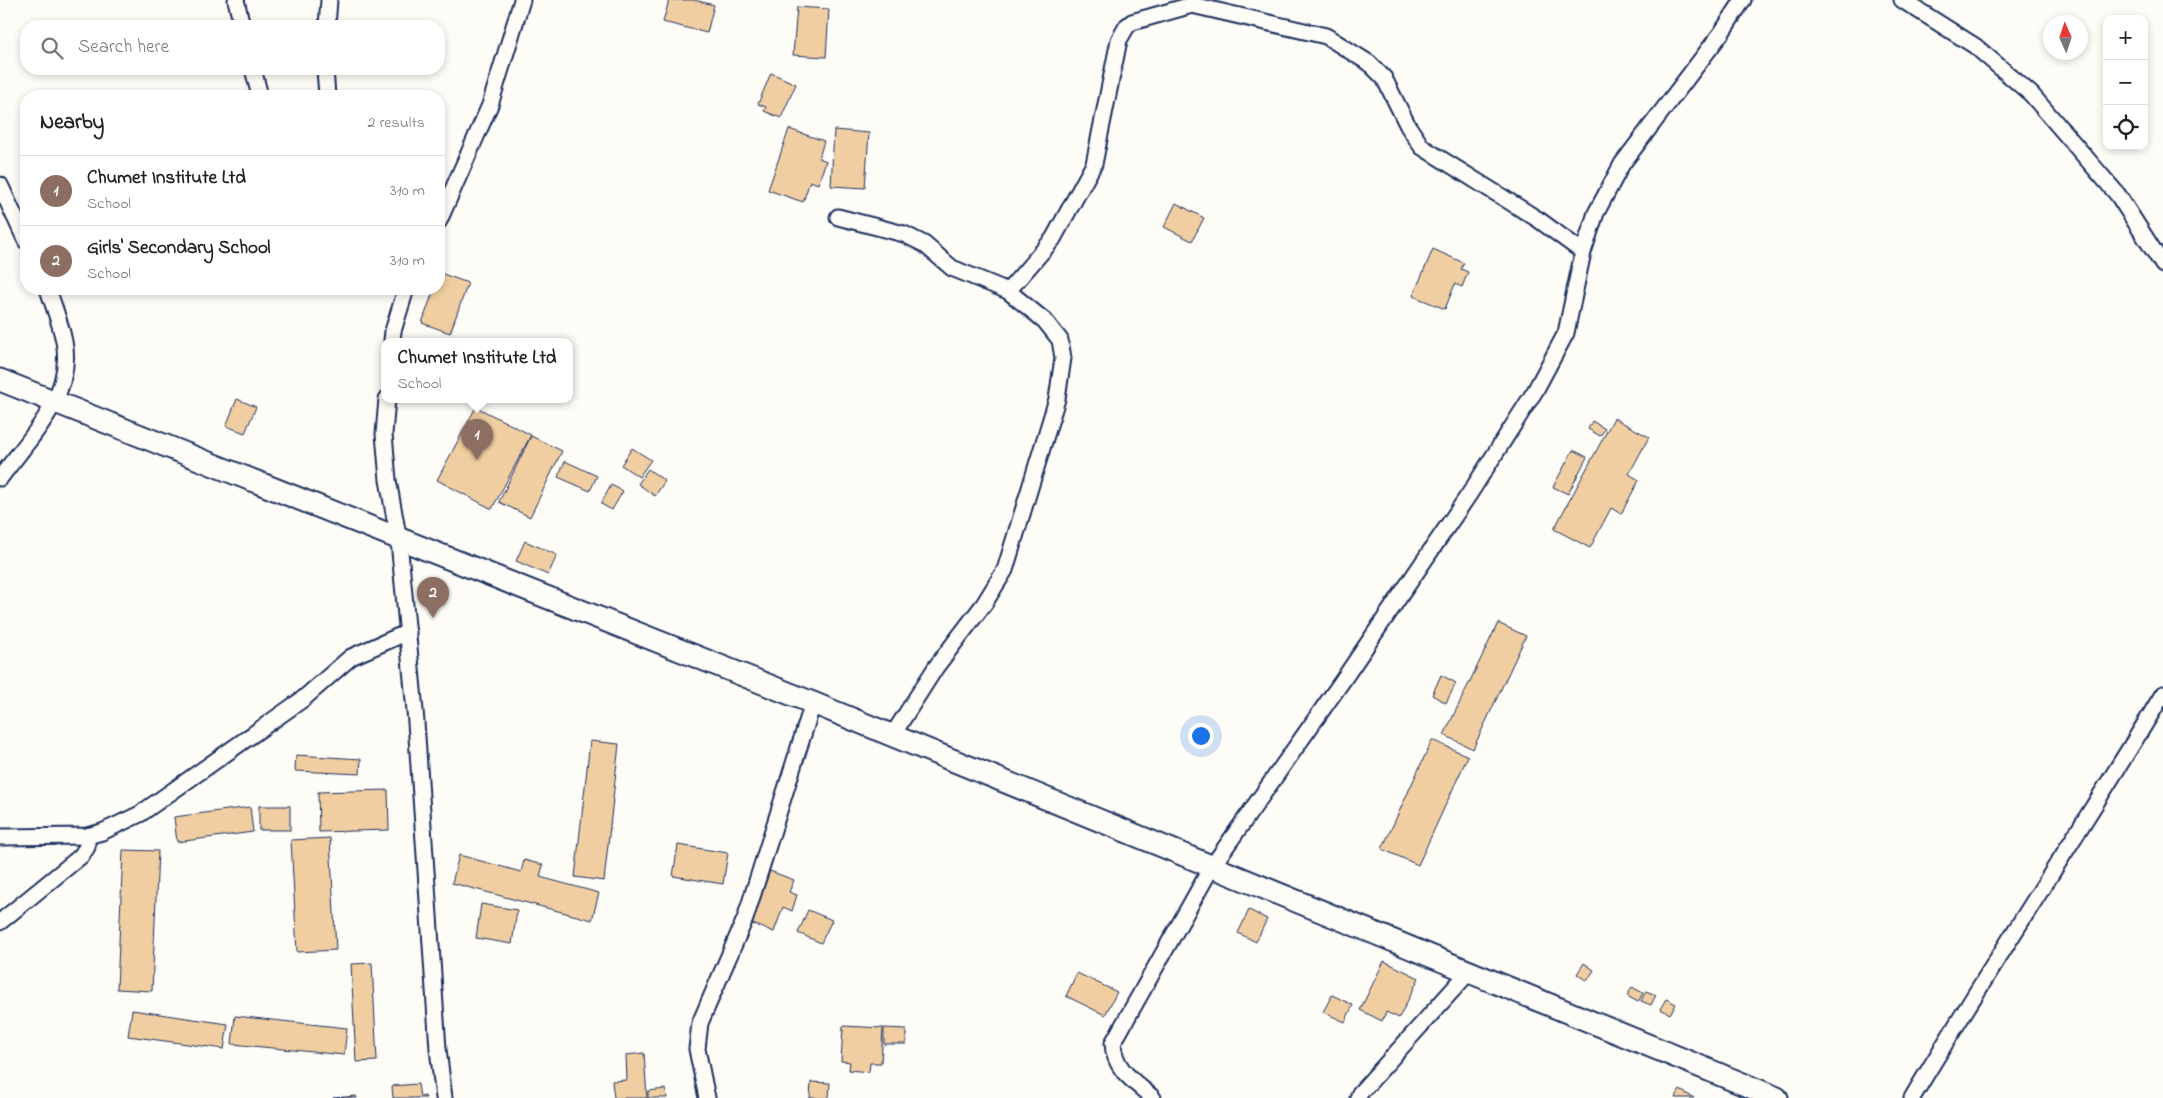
<!DOCTYPE html>
<html lang="en">
<head>
<meta charset="utf-8">
<style>
	:root { --surface:#fff; --page:#f2f2f2; --text:#222; --muted:#767676; --line:#e0e0e0; --accent:#1f6fb2 }
	body { margin:0; font-family:"Indie Flower",sans-serif; background:var(--page); color:var(--text) }
	.controls { position:absolute; right:15px; top:15px; display:grid; overflow:hidden; border-radius:10px; box-shadow:0 2px 8px #0003 }
	.controls button { width:45px; height:45px; display:grid; place-items:center; padding:0; border:0; border-bottom:1px solid var(--line); background:var(--surface); color:var(--text); font:25px sans-serif }
	.compass { position:absolute; left:2043px; top:15px; width:45px; height:45px; border-radius:50%; background:var(--surface); box-shadow:0 2px 8px #0003; rotate:357deg }
	.you { position:absolute; left:1200px; top:735px; width:18px; height:18px; margin:-12px; border:4px solid #fff; border-radius:50%; background:#1a73e8; box-shadow:0 0 0 8px #1a73e833 }
	.badge { display:grid; place-items:center; width:32px; height:32px; border-radius:50%; background:var(--accent); color:#fff; font-size:16px; font-weight:700 }
	.pin { position:absolute; translate:-50% -41px; filter:drop-shadow(0 1px 2px #0008) }
	.pin::after { content:''; position:absolute; top:26px; width:18px; height:15px; background:inherit; clip-path:polygon(0 0,100% 0,50% 100%) }
	.popup { position:absolute; left:381px; top:338px; width:192px; height:65px; box-sizing:border-box; display:grid; place-content:center; border-radius:10px; background:var(--surface); filter:drop-shadow(0 1px 4px #0005); font-size:16px; white-space:nowrap; color:var(--muted) }
	.popup b { font-size:19px; color:var(--text) }
	.popup::after { content:''; position:absolute; left:50%; top:100%; margin-left:-10px; border:10px solid transparent; border-top-color:var(--surface) }
	.list { margin:0; padding:0; list-style:none }
	h2 { display:flex; justify-content:space-between; align-items:center; height:65px; margin:0; padding:0 20px; font-size:21px }
	h2 small { font-size:16px; font-weight:400; color:var(--muted) }
	.list li { display:grid; grid-template-columns:32px 1fr auto; gap:15px; align-items:center; box-sizing:border-box; height:70px; padding:0 20px; border-top:1px solid var(--line) }
	.list b { display:block; font-size:19px; white-space:nowrap }
	.list p { margin:0; font-size:16px; white-space:nowrap; color:var(--muted) }
	.list em { font-size:16px; font-style:normal; color:var(--muted) }
	.icon { flex:none; width:28px; height:28px; fill:none; stroke:currentColor; stroke-width:2; stroke-linecap:round; stroke-linejoin:round }
	.map { position:relative; flex:none; width:2163px; height:1098px; overflow:hidden }
	.search { position:absolute; background:var(--surface); box-shadow:0 2px 8px #0003; left:20px; top:20px; width:425px; height:55px; display:flex; align-items:center; gap:12px; box-sizing:border-box; padding:0 18px; border-radius:20px; color:var(--muted); font-size:19px }
	.panel { position:absolute; background:var(--surface); box-shadow:0 2px 8px #0003; left:20px; top:90px; width:425px; height:205px; border-radius:20px }
	.map>svg:first-child { display:block }
	.building { fill:#f0cea1; stroke:#1b2f5e }
	.lines { fill:none; stroke-linecap:round; stroke-linejoin:round }
	.street-casing { stroke:#1b2f5e; stroke-width:19 }
	.secondary-casing { stroke:#1b2f5e; stroke-width:25 }
	.street { stroke:#fdfcf7; stroke-width:15 }
	.secondary { stroke:#fdfcf7; stroke-width:21 }
</style>
</head>
<body>
<div class="map">
<svg width="2163" height="1098" viewBox="0 0 2163 1098">
	<rect width="100%" height="100%" fill="#fdfcf7"/>
	<filter id="ink" filterUnits="userSpaceOnUse"><feTurbulence type="fractalNoise" baseFrequency=".02" numOctaves="2"/><feDisplacementMap in="SourceGraphic" scale="10" xChannelSelector="R" yChannelSelector="G"/><feConvolveMatrix kernelMatrix="1 2 1 2 8 2 1 2 1" color-interpolation-filters="sRGB"/></filter>
	<g filter="url(#ink)">
		<g class="building">
			<polygon points="669,0 694,0 714,5 707,33 663,22"/>
			<polygon points="797,7 829,9 826,57 793,55"/>
			<polygon points="771,73 796,84 781,118 764,111 766,107 758,104"/>
			<polygon points="789,129 824,141 819,158 826,161 818,184 810,181 803,202 768,190"/>
			<polygon points="834,130 869,133 865,188 831,186"/>
			<polygon points="1176,203 1204,218 1192,241 1164,227"/>
			<polygon points="1433,249 1464,263 1461,269 1468,272 1462,287 1455,284 1445,309 1413,296"/>
			<polygon points="440,273 468,283 450,333 422,323 434,289 439,289"/>
			<polygon points="237,399 256,407 245,433 226,426"/>
			<polygon points="476,407 531,435 492,509 437,480"/>
			<polygon points="1614,418 1649,437 1629,474 1639,480 1621,514 1611,508 1590,548 1554,529"/>
			<polygon points="1592,421 1605,429 1600,436 1588,429"/>
			<polygon points="531,436 562,451 530,517 499,502"/>
			<polygon points="632,448 651,460 639,477 621,465"/>
			<polygon points="1573,450 1587,457 1568,494 1553,487"/>
			<polygon points="565,461 597,476 590,491 558,477"/>
			<polygon points="648,469 665,481 655,496 638,484"/>
			<polygon points="611,485 623,491 612,510 601,504"/>
			<polygon points="525,541 557,555 548,575 516,561"/>
			<polygon points="1498,623 1526,636 1473,749 1444,735"/>
			<polygon points="1441,675 1456,683 1446,703 1432,695"/>
			<polygon points="1432,740 1468,756 1418,865 1382,849"/>
			<polygon points="590,741 619,744 604,881 575,877"/>
			<polygon points="296,755 361,759 360,774 295,771"/>
			<polygon points="388,790 389,830 319,832 318,792"/>
			<rect x="259" y="806" width="31" height="24"/>
			<polygon points="250,807 253,832 177,842 174,817"/>
			<polygon points="330,838 336,950 297,952 291,840"/>
			<polygon points="678,845 728,853 723,884 673,876"/>
			<polygon points="123,850 158,851 152,991 117,989"/>
			<polygon points="459,855 521,872 524,860 543,865 540,877 599,893 592,920 452,883"/>
			<polygon points="770,871 794,880 789,892 797,895 792,911 783,907 774,932 750,923"/>
			<polygon points="481,904 517,910 512,944 476,938"/>
			<polygon points="808,910 832,920 821,943 798,933"/>
			<polygon points="1249,910 1267,919 1256,942 1238,933"/>
			<polygon points="1384,961 1419,978 1399,1018 1386,1012 1382,1021 1360,1010"/>
			<polygon points="372,963 377,1061 356,1062 351,964"/>
			<polygon points="1584,963 1594,970 1587,981 1577,974"/>
			<polygon points="1077,973 1117,992 1105,1015 1066,996"/>
			<polygon points="1632,987 1643,993 1638,1002 1627,996"/>
			<polygon points="1646,991 1656,995 1651,1005 1641,1001"/>
			<polygon points="1332,995 1353,1005 1345,1022 1323,1012"/>
			<polygon points="1666,999 1676,1004 1670,1014 1660,1009"/>
			<polygon points="132,1010 228,1024 224,1049 128,1036"/>
			<polygon points="235,1016 347,1028 344,1055 232,1044"/>
			<polygon points="843,1026 883,1028 881,1063 870,1063 869,1072 849,1070 850,1062 841,1061"/>
			<polygon points="884,1028 906,1029 906,1044 884,1044"/>
			<polygon points="644,1053 647,1098 614,1098 612,1081 627,1080 626,1055"/>
			<polygon points="811,1082 830,1083 829,1098 810,1098"/>
			<polygon points="418,1084 420,1097 425,1096 426,1098 393,1098 392,1086"/>
			<polygon points="666,1089 667,1098 648,1098 648,1091"/>
			<polygon points="1680,1090 1694,1098 1675,1098"/>
			<polygon points="356,1096 357,1098 333,1098"/>
		</g>
		<g class="lines">
			<g class="street-casing">
				<g id="street">
					<polyline points="236,0 242,26"/>
					<polyline points="1902,0 1975,46 2031,94 2118,195 2163,265"/>
					<polyline points="327,26 329,0"/>
					<polyline points="253,69 260,96"/>
					<polyline points="325,69 327,96"/>
					<polyline points="0,185 26,241"/>
					<polyline points="838,217 904,234 924,244 952,268 1008,291 1045,321 1060,340 1063,358 1057,399 1005,570 984,604 936,667 892,736"/>
					<polyline points="439,221 490,105 522,0"/>
					<polyline points="1008,291 1053,239 1094,164 1119,40 1127,26 1132,22 1192,5 1326,36 1369,63 1384,78 1408,126 1422,147 1539,220 1583,252"/>
					<polyline points="392,341 393,331 406,289"/>
					<polyline points="387,399 384,434 388,480 399,541 416,722 438,1049 444,1098"/>
					<path d="M 0,478 C 28,440 71,399 65,348 C 63,329 54,308 48,289"/>
					<polyline points="0,837 87,836 102,832 140,814 303,699 351,657 408,632"/>
					<polyline points="0,922 81,856 87,847 87,836"/>
					<polyline points="707,1098 697,1049 700,1023 745,919 813,703"/>
					<path d="M 1153,1098 C 1134,1081 1114,1070 1113,1043 L 1211,868 L 1343,680 L 1470,493 L 1535,391 L 1566,333 L 1583,252 L 1596,213 L 1622,164 L 1722,32 L 1743,0"/>
					<polyline points="1358,1098 1360,1093 1468,973"/>
					<path d="M 1912,1098 C 1993,962 2081,830 2163,694"/>
				</g>
			</g>
			<g class="secondary-casing">
				<polyline id="secondary" points="0,380 813,703 1777,1098"/>
			</g>
			<use href="#street" class="street"/>
			<use href="#secondary" class="secondary"/>
		</g>
	</g>
</svg>
<div class="controls">
<button>+</button>
<button>−</button>
<button><svg class="icon" aria-label="locate" viewBox="0 0 24 24"><circle cx="12" cy="12" r="6"/><path d="M12 2v4M12 18v4M2 12h4M18 12h4"/></svg></button>
</div>
<svg class="compass" viewBox="-18 -18 36 36"><path d="M0-13l5 13h-10z" fill="#e53935"/><path d="M0 13l5-13h-10z" fill="#767676"/></svg>
<div class="you"></div>
<div class="pin badge" style="left:477px;top:460px;background:#8d6e63">1</div>
<div class="popup"><b>Chumet Institute Ltd</b>School</div>
<div class="pin badge" style="left:433px;top:618px;background:#8d6e63">2</div>
<div class="search"><svg class="icon" aria-label="search" viewBox="0 0 24 24"><circle cx="10" cy="10" r="6"/><path d="M15 15l6 6"/></svg>Search here</div>
<section class="panel">
<h2>Nearby<small>2 results</small></h2>
<ul class="list">
<li><span class="badge" style="background:#8d6e63">1</span><div><b>Chumet Institute Ltd</b><p>School</p></div><em>310 m</em></li>
<li><span class="badge" style="background:#8d6e63">2</span><div><b>Girls' Secondary School</b><p>School</p></div><em>310 m</em></li>
</ul>
</section>
</div>
</body>
</html>
